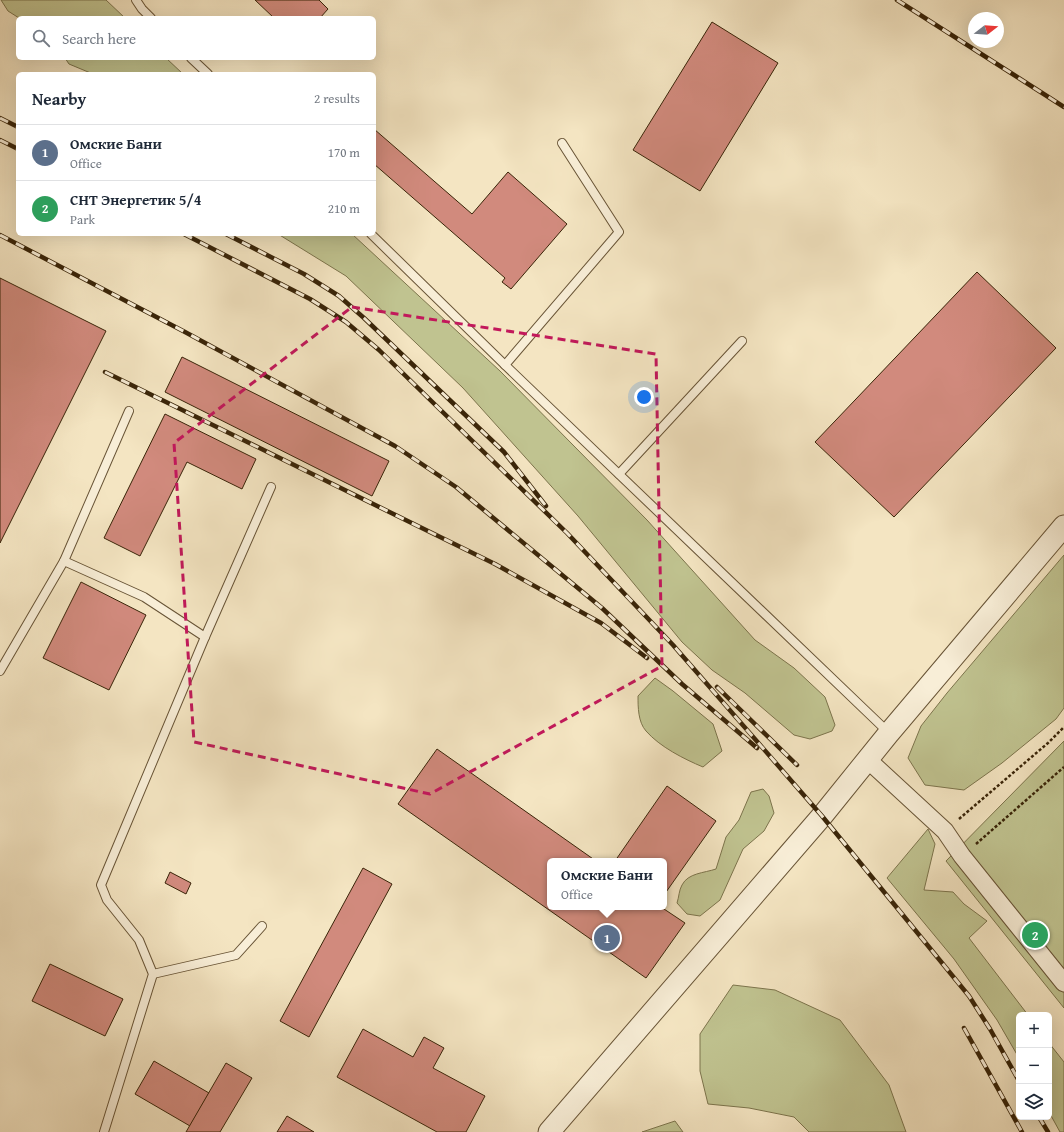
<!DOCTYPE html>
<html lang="en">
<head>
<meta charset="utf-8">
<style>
	:root { --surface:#fff; --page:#f2f2f3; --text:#1f2937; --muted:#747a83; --line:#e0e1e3; --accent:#7c3aed }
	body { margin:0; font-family:"Gentium Book Plus",serif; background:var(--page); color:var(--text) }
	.controls { position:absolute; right:12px; bottom:12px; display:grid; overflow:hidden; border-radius:6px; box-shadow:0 4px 16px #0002 }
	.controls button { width:36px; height:36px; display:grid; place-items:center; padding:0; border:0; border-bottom:1px solid var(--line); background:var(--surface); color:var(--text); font:20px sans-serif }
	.compass { position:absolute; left:968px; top:12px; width:36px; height:36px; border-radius:50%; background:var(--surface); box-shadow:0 4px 16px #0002; rotate:73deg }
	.you { position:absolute; left:644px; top:397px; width:14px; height:14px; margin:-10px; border:3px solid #fff; border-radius:50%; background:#1a73e8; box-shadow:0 0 0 6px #1a73e833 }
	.badge { display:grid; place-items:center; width:26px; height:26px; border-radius:50%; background:var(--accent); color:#fff; font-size:13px; font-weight:700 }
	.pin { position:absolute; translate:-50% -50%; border:2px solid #fff; box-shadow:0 1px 4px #0006 }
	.popup { position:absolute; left:547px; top:858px; width:120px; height:52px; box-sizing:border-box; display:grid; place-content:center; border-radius:6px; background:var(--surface); filter:drop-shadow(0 1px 3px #0005); font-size:13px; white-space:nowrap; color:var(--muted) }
	.popup b { font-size:15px; color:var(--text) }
	.popup::after { content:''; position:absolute; left:50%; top:100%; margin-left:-8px; border:8px solid transparent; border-top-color:var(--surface) }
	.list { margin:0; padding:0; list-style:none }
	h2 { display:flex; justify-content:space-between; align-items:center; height:52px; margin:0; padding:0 16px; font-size:17px }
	h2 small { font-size:13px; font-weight:400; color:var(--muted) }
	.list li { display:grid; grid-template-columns:26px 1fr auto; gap:12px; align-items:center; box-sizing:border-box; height:56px; padding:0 16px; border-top:1px solid var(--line) }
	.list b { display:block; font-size:15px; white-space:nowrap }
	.list p { margin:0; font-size:13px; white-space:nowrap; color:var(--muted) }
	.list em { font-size:13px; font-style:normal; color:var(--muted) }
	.icon { flex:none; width:22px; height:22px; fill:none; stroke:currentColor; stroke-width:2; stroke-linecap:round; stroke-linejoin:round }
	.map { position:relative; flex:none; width:1064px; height:1132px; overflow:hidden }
	.search { position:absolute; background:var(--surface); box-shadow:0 4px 16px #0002; left:16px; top:16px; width:360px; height:44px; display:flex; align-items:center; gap:10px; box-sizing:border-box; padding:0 14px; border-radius:6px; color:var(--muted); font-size:15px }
	.panel { position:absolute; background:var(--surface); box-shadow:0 4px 16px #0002; left:16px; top:72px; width:360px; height:164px; border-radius:6px }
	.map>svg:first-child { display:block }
	.green { fill:#c0c390; stroke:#7c744c }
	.building { fill:#d18a7d; stroke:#392408 }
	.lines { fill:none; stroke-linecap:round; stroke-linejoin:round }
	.service-casing { stroke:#685436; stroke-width:10 }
	.minor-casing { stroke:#685436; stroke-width:19 }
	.tertiary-casing { stroke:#685436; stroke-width:23 }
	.path { stroke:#392408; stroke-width:2.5; stroke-dasharray:3 2; stroke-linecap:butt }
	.service { stroke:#f8eed7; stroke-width:8 }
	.minor { stroke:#f8eed7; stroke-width:17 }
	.tertiary { stroke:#f8eed7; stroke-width:21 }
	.rail-casing { stroke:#392408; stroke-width:4.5 }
	.rail { stroke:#f8eed7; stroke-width:3; stroke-dasharray:9; stroke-linecap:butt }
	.marked { fill:none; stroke:#c2185b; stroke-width:3; stroke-dasharray:8 5; stroke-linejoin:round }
</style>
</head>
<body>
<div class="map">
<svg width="1064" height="1132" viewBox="0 0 1064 1132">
	<rect width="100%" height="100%" fill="#f4e5c2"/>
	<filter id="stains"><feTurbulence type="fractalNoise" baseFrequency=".005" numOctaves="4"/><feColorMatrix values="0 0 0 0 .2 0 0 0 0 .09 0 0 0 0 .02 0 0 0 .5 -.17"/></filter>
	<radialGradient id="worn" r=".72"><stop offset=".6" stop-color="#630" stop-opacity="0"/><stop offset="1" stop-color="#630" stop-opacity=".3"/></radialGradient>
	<g class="green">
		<polygon points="1,0 106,0 125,18 19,18 8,11"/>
		<polygon points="65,58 166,58 183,74 93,74 69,64"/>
		<polygon points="278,234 352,234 500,371 647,520 755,640 794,668 825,697 835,725 832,731 810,739 794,735 745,693 712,670 682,642 578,516 463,388 346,276"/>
		<polygon points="1064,555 1064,708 1056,719 1002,763 964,790 925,785 908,758 921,726 947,693"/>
		<path d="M 655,678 L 673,691 L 713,724 L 722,751 L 703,767 C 684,759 660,747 646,731 C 638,722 638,707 638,696 Z"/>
		<polygon points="1064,741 1064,1008 946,861"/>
		<path d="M 763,789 L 769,796 L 774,813 L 764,831 L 743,849 L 720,900 L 700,916 L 687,914 L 677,903 C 679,897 679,890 682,885 C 688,873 704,873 716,869 L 726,837 L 739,820 L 751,792 Z"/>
		<polygon points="928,829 935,844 924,890 953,892 964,904 987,921 969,938 1028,1015 1019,1015 1019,1058 997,1020 954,959 887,878"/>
		<polygon points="733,985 775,990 840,1020 889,1085 906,1132 809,1132 794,1117 749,1108 708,1104 700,1071 700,1034"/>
		<polygon points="1049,1043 1064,1062 1064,1132 1060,1132 1049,1112"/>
		<polygon points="675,1121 683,1132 642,1132"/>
	</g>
	<g class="building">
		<polygon points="255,0 319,0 328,9 320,18 274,18"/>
		<polygon points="712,22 778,63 700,191 633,150"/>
		<polygon points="374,129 472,214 508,172 567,224 511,289 502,282 505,278 374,164"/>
		<polygon points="977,272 1056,348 894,517 815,442"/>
		<polygon points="0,278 106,331 0,543"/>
		<polygon points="182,357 389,461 372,496 165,392"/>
		<polygon points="165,414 256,459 242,489 187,462 140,556 104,538"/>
		<polygon points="81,582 146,615 109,690 43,658"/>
		<polygon points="437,749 596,861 550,861 550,907 661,907 685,923 646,978 398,804"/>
		<polygon points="667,786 716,821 664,895 664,861 615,861"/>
		<polygon points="363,868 392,884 309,1037 280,1021"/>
		<polygon points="170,872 191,883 186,894 165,883"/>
		<polygon points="50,964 123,999 105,1036 32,1001"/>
		<polygon points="363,1029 413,1057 424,1037 444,1048 433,1068 485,1096 466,1132 437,1132 337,1077"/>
		<polygon points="154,1061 209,1093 190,1126 135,1094"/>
		<polygon points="226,1063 252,1078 220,1132 186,1132"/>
		<polygon points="287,1116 314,1132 277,1132"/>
	</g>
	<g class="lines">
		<g class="service-casing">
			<g id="service">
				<polyline points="136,0 142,9 151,18"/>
				<polyline points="191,58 208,74"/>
				<polyline points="371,234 505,365 889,733"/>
				<polyline points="505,365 619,232 562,143"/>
				<polyline points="619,474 742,341"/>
				<polyline points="64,561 144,597 205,637"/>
				<polyline points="0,671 64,561 129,411"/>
				<polyline points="153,974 236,955 262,926"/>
				<polyline points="104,1132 153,974 139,940 107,900 101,885 205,637 271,487"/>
			</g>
		</g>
		<g class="minor-casing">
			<polyline id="minor" points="867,759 945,831 962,856 1064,983"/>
		</g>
		<g class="tertiary-casing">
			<polyline id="tertiary" points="549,1132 822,816 889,733 1064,526"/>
		</g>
		<g class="path">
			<polyline points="959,819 1048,743 1064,727"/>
			<polyline points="976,844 1064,767"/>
		</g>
		<use href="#service" class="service"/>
		<use href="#minor" class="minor"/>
		<use href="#tertiary" class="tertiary"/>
		<g class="rail-casing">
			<g id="rail">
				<polyline points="897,0 1064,107"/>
				<polyline points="0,118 18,127"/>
				<polyline points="0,140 18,149"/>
				<polyline points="184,234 310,299 346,322 379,350 567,533 673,645 822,816 969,996 990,1029 1019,1081"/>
				<polyline points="226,234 304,274 339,296 364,318 504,452 546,506"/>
				<polyline points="0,235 185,332 395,446 456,487 602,608 682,684 757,748"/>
				<polyline points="105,372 495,564 601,623 647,658"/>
				<polyline points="717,687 797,765"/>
				<polyline points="964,1028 1022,1132"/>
				<polyline points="1039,1117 1048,1132"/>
			</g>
		</g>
		<use href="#rail" class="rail"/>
	</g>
	<path class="marked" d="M 352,307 L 656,354 L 662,666 L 430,794 L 194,742 L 174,443 Z"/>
	<rect width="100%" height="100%" filter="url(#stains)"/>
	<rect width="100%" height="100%" fill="url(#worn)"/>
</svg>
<div class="controls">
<button>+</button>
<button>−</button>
<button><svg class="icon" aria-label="layers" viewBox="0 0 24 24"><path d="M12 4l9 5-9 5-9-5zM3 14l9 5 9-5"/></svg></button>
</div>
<svg class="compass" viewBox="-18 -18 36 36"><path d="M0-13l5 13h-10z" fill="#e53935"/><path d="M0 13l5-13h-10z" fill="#747a83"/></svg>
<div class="you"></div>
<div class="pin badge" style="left:607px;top:938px;background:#5c6f8a">1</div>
<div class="popup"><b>Омские Бани</b>Office</div>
<div class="pin badge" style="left:1035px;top:935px;background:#2e9e5b">2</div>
<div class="search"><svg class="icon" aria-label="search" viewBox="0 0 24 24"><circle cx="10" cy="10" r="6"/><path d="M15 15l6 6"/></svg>Search here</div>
<section class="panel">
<h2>Nearby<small>2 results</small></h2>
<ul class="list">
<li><span class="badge" style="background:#5c6f8a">1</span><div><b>Омские Бани</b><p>Office</p></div><em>170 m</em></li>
<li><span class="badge" style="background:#2e9e5b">2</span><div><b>СНТ Энергетик 5/4</b><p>Park</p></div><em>210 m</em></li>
</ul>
</section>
</div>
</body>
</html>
